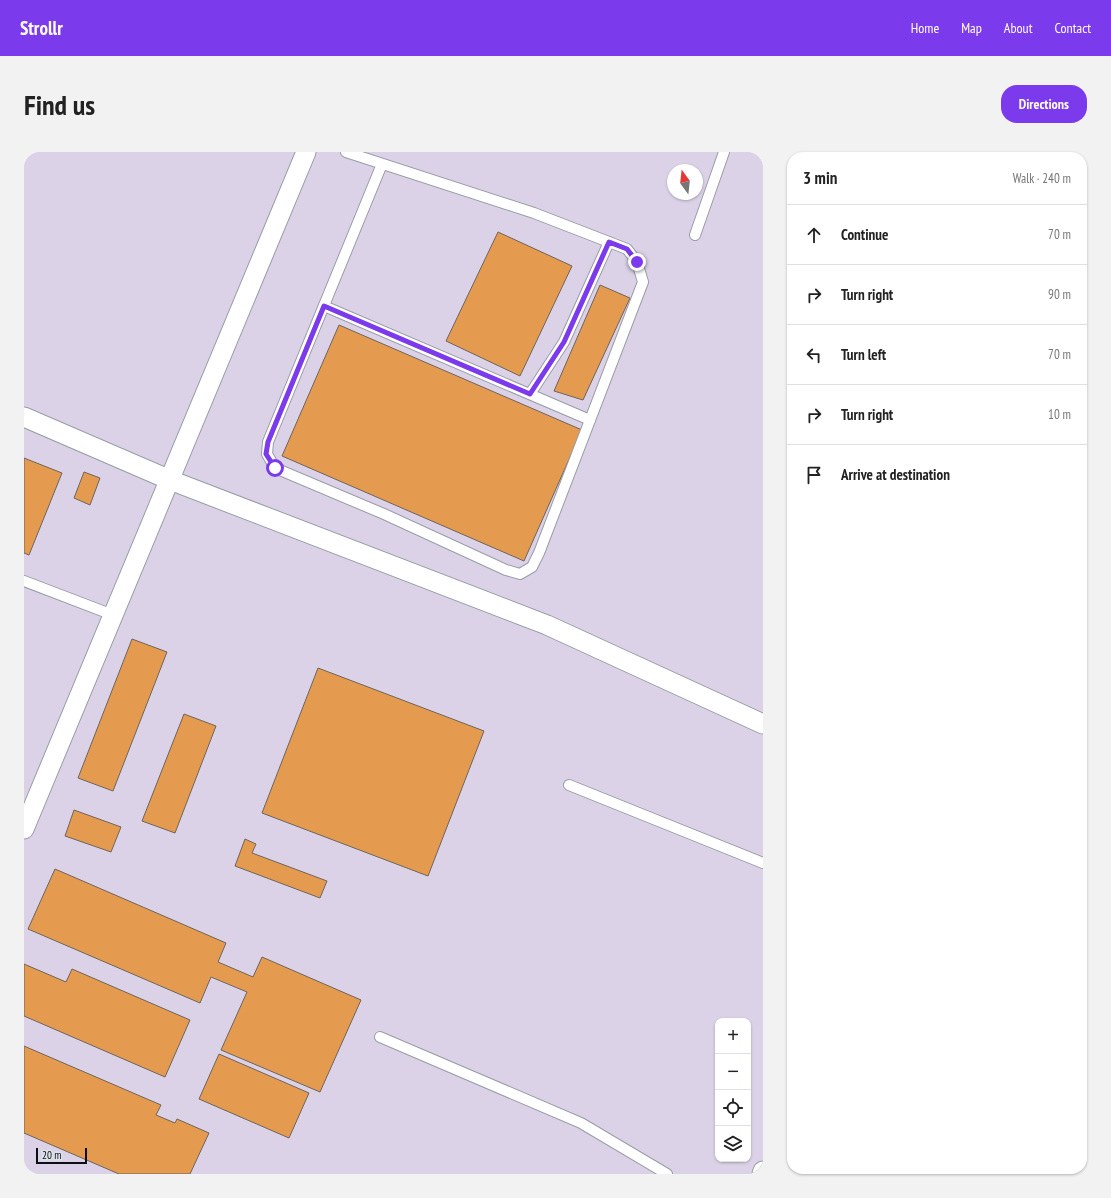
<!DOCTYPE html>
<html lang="en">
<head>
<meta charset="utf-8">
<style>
	:root { --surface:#fff; --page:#f2f2f2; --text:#222; --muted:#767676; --line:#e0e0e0; --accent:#7c3aed }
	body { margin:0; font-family:"PT Sans Narrow",sans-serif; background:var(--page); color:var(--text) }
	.controls { position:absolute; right:12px; bottom:12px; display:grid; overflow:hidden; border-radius:8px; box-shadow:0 1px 3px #0004 }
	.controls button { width:36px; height:36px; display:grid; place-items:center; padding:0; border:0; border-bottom:1px solid var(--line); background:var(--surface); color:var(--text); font:20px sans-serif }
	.compass { position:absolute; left:643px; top:12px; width:36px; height:36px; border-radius:50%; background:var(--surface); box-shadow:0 1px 3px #0004; rotate:345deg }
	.scale { position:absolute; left:12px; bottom:10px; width:51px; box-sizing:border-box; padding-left:4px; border:2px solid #0c0e11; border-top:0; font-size:11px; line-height:14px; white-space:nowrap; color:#0c0e11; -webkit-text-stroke:3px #dce1eb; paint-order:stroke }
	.stop { position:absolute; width:12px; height:12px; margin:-9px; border:3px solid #7c3aed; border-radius:50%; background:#fff }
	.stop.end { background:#7c3aed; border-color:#fff; box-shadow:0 1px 4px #0008 }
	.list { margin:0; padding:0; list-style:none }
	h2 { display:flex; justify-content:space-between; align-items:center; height:52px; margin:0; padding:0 16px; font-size:17px }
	h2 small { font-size:13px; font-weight:400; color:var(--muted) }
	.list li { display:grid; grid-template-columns:26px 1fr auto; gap:12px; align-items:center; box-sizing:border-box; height:60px; padding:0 16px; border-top:1px solid var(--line) }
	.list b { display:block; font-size:15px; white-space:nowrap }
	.list em { font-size:13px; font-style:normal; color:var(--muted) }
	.icon { flex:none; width:22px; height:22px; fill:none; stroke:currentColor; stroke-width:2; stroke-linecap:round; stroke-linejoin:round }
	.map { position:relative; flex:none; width:739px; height:1022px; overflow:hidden; border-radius:16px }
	header { display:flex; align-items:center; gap:24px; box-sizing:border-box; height:56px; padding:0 20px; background:var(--accent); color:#fff }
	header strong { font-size:19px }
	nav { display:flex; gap:22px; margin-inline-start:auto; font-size:14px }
	.intro { display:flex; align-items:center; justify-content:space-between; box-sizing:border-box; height:96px; padding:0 24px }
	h1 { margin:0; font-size:28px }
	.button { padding:10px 18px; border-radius:16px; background:var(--accent); color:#fff; font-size:14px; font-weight:700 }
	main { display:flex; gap:24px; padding:0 24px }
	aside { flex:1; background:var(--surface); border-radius:16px; box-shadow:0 1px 3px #0004 }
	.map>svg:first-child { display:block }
	.industrial { fill:#dbd2e7; fill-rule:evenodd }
	.building { fill:#e59b4f; stroke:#6d645d }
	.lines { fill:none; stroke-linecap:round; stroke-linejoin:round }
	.service-casing { stroke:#999da7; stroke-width:12 }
	.minor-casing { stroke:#999da7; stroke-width:21 }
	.service { stroke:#fff; stroke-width:10 }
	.minor { stroke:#fff; stroke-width:19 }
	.route { stroke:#7c3aed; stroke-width:5 }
</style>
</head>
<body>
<header>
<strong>Strollr</strong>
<nav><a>Home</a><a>Map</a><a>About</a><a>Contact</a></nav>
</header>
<div class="intro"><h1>Find us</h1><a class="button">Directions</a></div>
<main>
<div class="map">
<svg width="739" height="1022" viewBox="0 0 739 1022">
	<rect width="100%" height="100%" fill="#dce1eb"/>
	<path class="industrial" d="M 0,0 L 739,0 L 739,1022 L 0,1022 ZM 649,18 L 673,18 L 673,42 L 649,42 ZM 694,869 L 724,869 L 724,1007 L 694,1007 Z"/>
	<g class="building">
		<polygon points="474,80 548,114 496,224 422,189"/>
		<polygon points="576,133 606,146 559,248 530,239"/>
		<polygon points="315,173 558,278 500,409 258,304"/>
		<polygon points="0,306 38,321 5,403 0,401"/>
		<polygon points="60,320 76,326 66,353 50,346"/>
		<polygon points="108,487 143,500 89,639 54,626"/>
		<polygon points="294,516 460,579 404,724 238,661"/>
		<polygon points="160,562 192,574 151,681 118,669"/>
		<polygon points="50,658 97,675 87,700 41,684"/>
		<polygon points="221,687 232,692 228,701 303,729 296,746 211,714"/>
		<polygon points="31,717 202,791 194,810 229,825 238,805 337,848 296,940 197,898 223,840 187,825 176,851 4,777"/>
		<polygon points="0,812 42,830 48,817 166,868 141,925 0,864"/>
		<polygon points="0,894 137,953 132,963 151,971 153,967 185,981 166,1022 95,1022 0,981"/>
		<polygon points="195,902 285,941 265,986 175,947"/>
	</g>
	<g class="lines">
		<g class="service-casing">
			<g id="service">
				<polyline points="322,0 510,61 603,97 613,110 619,130 515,401 508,415 496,422 482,418 360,362 251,316 243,302 244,290 358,12"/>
				<polyline points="671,83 700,0"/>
				<polyline points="300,154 566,268"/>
				<polyline points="506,242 540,190 585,90"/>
				<polyline points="0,429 89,463"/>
				<polyline points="545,633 739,711"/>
				<polyline points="356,885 557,971 643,1022"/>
			</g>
		</g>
		<g class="minor-casing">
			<g id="minor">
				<polyline points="0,265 146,328 523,473 739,572"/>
				<polyline points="0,677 282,0"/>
				<polyline points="738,1022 739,1019"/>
			</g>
		</g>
		<use href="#service" class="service"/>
		<use href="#minor" class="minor"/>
	</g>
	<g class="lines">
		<polyline class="route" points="251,316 242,302 244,290 300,154 506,242 540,190 585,90 603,97 613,110"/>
	</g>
</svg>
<div class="controls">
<button>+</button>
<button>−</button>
<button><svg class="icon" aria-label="locate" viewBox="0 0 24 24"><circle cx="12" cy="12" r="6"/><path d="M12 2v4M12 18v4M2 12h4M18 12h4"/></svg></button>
<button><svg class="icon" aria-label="layers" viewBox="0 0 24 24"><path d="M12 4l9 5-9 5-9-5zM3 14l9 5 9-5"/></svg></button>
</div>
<svg class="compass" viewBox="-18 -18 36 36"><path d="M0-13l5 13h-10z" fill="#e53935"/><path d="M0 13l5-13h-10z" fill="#767676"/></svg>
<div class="scale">20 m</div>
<div class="stop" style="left:251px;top:316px"></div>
<div class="stop end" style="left:613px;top:110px"></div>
</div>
<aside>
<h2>3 min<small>Walk · 240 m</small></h2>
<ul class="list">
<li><svg class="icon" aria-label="ahead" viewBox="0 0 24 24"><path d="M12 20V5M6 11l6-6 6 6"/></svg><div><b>Continue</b></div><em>70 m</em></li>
<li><svg class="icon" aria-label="right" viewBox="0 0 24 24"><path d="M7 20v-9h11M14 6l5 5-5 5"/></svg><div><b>Turn right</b></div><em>90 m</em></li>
<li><svg class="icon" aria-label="left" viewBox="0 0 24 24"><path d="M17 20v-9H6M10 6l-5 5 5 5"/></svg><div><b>Turn left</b></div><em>70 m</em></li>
<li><svg class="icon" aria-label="right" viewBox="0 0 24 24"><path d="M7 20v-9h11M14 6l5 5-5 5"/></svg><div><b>Turn right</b></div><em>10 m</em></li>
<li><svg class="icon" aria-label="arrive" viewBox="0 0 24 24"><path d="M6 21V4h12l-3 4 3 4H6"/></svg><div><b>Arrive at destination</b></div></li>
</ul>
</aside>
</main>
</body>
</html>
